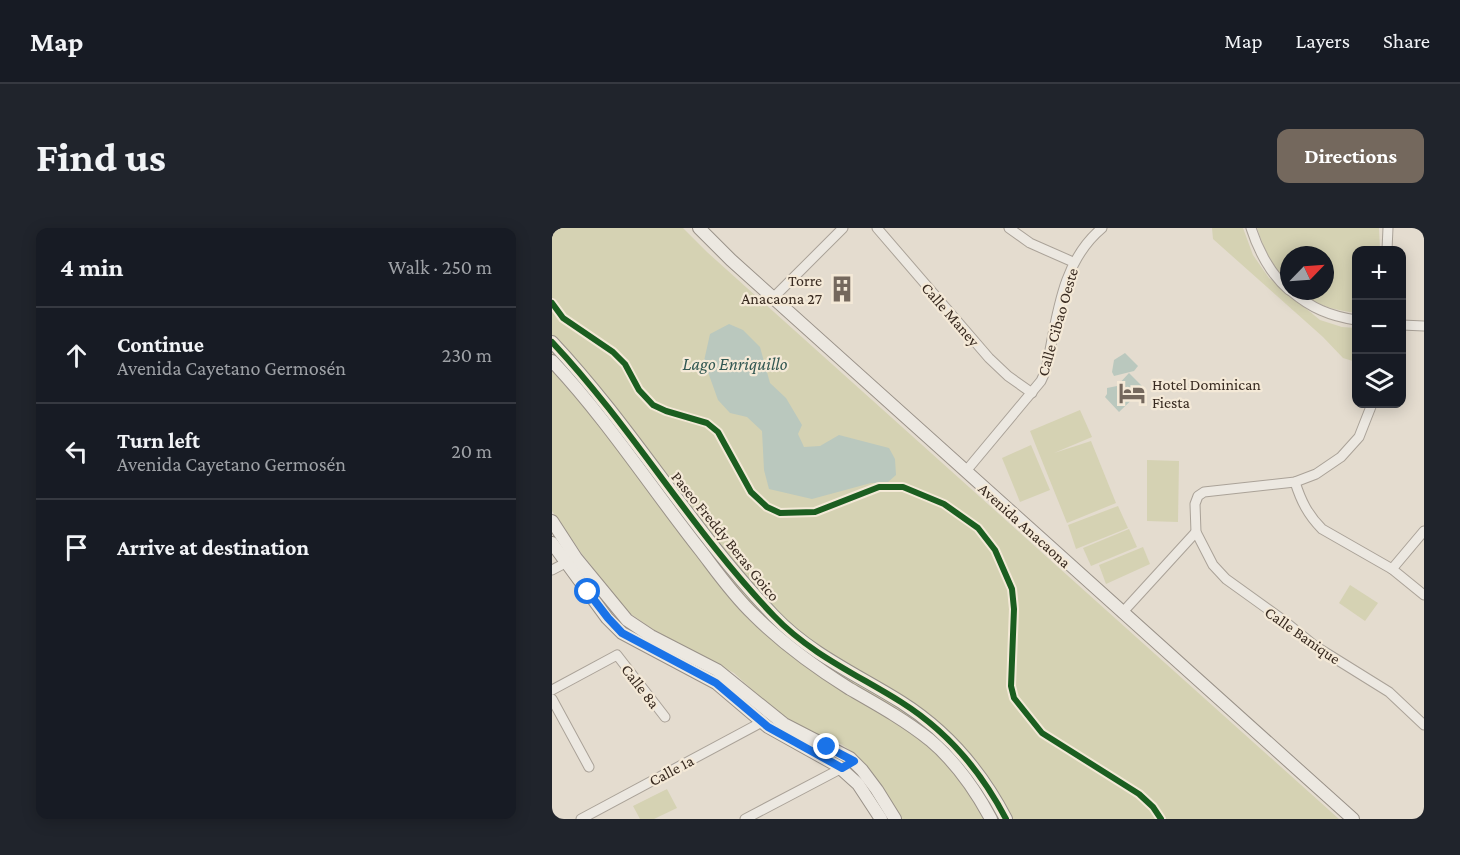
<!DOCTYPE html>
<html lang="en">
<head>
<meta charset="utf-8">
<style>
	:root { --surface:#171b24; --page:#20242c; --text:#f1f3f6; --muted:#9ea1a6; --line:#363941; --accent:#74685d }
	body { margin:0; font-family:"Crimson Pro",serif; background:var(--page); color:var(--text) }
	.controls { position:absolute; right:18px; top:18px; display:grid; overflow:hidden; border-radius:12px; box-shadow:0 3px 15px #0003 }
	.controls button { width:54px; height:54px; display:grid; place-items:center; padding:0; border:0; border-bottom:2px solid var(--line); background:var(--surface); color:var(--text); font:30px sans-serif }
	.compass { position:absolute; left:728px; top:18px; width:54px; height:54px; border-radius:50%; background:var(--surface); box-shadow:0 3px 15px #0003; rotate:65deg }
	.stop { position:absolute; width:18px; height:18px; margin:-14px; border:4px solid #1a73e8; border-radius:50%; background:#fff }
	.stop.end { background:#1a73e8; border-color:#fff; box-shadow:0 2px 6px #0008 }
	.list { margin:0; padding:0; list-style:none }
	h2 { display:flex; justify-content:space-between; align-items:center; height:78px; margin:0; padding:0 24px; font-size:26px }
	h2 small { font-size:20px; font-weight:400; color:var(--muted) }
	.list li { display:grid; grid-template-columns:39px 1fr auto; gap:18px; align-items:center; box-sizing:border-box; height:96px; padding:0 24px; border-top:2px solid var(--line) }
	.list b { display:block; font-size:22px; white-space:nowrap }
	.list p { margin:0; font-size:20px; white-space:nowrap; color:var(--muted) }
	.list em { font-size:20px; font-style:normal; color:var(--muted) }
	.icon { flex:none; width:33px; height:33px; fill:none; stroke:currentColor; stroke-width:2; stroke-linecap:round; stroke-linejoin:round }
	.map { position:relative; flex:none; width:872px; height:591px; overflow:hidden; border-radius:12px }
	header { display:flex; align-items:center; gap:36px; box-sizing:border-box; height:84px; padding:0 30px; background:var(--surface); border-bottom:2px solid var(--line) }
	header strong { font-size:28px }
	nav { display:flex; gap:33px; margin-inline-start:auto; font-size:21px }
	.intro { display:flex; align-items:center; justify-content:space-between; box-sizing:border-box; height:144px; padding:0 36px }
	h1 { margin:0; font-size:42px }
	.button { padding:15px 27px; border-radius:12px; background:var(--accent); color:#fff; font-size:21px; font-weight:700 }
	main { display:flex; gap:36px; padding:0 36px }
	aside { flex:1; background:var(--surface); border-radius:12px; box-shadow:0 3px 15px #0003 }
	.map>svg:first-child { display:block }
	.green { fill:#d5d2b3 }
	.water { fill:#bac8be }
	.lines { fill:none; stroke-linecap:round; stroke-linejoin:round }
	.street-casing { stroke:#aaa298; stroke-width:11 }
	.secondary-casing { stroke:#999188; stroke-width:14 }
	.street { stroke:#ece8e1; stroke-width:9 }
	.secondary { stroke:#ece8e1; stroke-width:12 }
	.cycleway-casing { stroke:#f4e9d7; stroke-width:10 }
	.cycleway { stroke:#1b5e20; stroke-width:6 }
	.route { stroke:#1a73e8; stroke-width:8 }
	.labels { text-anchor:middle; stroke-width:4.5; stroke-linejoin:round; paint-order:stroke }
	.poi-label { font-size:16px; fill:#382a20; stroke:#f4e9d7; text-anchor:end }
	.street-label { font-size:16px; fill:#382a20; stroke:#f4e9d7 }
	.water-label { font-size:18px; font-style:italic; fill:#315752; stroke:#f4e9d7 }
</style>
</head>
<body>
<header>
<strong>Map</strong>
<nav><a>Map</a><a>Layers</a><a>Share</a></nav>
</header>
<div class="intro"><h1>Find us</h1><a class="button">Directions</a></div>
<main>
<aside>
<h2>4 min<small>Walk · 250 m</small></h2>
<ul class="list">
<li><svg class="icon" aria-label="ahead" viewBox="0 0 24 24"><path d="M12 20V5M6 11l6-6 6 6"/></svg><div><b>Continue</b><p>Avenida Cayetano Germosén</p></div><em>230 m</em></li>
<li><svg class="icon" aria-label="left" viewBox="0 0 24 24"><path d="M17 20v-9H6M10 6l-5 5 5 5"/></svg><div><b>Turn left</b><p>Avenida Cayetano Germosén</p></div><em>20 m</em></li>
<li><svg class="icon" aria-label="arrive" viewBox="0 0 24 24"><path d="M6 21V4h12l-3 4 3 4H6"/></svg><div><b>Arrive at destination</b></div></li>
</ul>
</aside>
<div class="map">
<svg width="872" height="591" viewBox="0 0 872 591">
	<rect width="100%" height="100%" fill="#e4dccf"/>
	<g class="green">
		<polygon points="0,0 131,0 155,24 787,591 349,591 306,528 289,516 250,500 235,491 222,482 182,445 102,402 76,384 30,326 0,283"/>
		<polygon points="660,0 691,0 701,27 717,50 768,92 790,99 804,100 804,134 791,130 771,109 661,11"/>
		<path d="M 705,0 L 827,0 L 828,22 L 804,22 L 804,85 C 782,82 764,77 745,63 L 773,63 L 773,27 L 737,27 L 737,56 C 721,39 712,22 705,0 Z"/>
		<polygon points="528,182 540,209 502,225 539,213 564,275 515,295 478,203"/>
		<polygon points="479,217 498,262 468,274 450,230"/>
		<polygon points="595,232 627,233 626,294 595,293"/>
		<polygon points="566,278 576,300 524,321 516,297"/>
		<polygon points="577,301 585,319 539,338 531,320"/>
		<polygon points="591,319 598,336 554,356 547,337"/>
		<polygon points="798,357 826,375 813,393 787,375"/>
		<polygon points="115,561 125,580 102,591 88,591 81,578"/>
	</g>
	<g class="water">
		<polygon points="177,96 191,102 208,119 218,155 234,170 250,197 246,206 252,219 268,218 287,207 337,220 343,231 344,247 335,255 319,255 260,271 217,261 212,242 210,203 195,189 178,185 166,172 152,133 158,106"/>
		<polygon points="573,125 586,138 582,143 562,148 560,144 562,132"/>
		<polygon points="577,145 592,160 567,184 553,169 555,166 555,160 565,158"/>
	</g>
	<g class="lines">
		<g class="street-casing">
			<g id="street">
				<polyline points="325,0 437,130 456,148 480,165"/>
				<polyline points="457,0 478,15 521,34"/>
				<path d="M 699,0 C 706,22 719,47 737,62"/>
				<polyline points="835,22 836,0"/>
				<path d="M 739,63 C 759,80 778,88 804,92"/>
				<polyline points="221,70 291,0"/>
				<polyline points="850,97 872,98"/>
				<polyline points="820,176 807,209 789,229 764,246 743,254 652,264 646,268 643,276 644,304 661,337 674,351 731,392 763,418 837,464 872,497"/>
				<path d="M 414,243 L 489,153 L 494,142 C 505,92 508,35 550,0"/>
				<path d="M 743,254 C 749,273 756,287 770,301 L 840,341 L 872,367"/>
				<polyline points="840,341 872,303"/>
				<polyline points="0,342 19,332"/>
				<polyline points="570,385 644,304"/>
				<polyline points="0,462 65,427 113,489"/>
				<polyline points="0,471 37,539"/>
				<polyline points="29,591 210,494"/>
				<polyline points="193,591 292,539"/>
			</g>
		</g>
		<g class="secondary-casing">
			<g id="secondary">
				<polyline points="147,0 179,32 801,591"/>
				<path d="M 0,114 C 81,200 140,303 222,388 C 258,426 306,447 349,474 C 395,503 429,543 454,591"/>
				<path d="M 0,133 C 54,190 100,261 149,323 C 165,344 181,367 201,386 C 230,415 263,439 298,461 C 326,477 353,492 378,512 C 403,533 424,563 439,591"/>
				<polyline points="0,293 24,330 75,392 99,408 165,442 232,496 298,530 310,542 325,562 343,591"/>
				<polyline points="0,315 55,390 70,405 164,455 216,499 286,538 306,556 329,591"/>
			</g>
		</g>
		<use href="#street" class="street"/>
		<use href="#secondary" class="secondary"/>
		<g class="cycleway-casing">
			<g id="cycleway">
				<polyline points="0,75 11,90 61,124 73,136 87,162 101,177 114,183 155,195 166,204 199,264 215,279 228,285 263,284 327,259 351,259 392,276 426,300 443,322 460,361 462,381 459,458 462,470 490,505 587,566 601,579 609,591"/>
				<path d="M 0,114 C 81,200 140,303 222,388 C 258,426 306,447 349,474 C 395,503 429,543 454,591"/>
			</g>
		</g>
		<use href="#cycleway" class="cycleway"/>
	</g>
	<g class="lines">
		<polyline class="route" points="36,364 56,390 70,405 164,455 216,499 290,540 302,533 275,519"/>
	</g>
	<defs>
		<g id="building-bare" transform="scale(2.07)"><path d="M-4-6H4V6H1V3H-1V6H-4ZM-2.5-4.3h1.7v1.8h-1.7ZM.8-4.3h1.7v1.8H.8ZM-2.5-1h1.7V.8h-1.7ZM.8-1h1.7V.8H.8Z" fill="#74685d" stroke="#f4e9d7" stroke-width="2.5" paint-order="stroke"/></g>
		<g id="hotel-bare" transform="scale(2.07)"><path d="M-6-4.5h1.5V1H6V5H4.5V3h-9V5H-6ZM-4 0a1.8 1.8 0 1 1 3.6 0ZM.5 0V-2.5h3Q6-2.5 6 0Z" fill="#74685d" stroke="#f4e9d7" stroke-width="2.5" paint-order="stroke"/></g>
	</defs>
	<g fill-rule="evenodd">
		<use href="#building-bare" x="290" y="61"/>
		<use href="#hotel-bare" x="580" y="165"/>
	</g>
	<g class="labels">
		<g class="poi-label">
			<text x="270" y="58">Torre<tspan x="270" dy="18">Anacaona 27</tspan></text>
			<text x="600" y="162" text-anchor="start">Hotel Dominican<tspan x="600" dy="18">Fiesta</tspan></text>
		</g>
		<g class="street-label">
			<text transform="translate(399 86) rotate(49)" y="6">Calle Maney</text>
			<text transform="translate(505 94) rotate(-74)" y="6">Calle Cibao Oeste</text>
			<text transform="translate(473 297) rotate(42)" y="6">Avenida Anacaona</text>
			<text transform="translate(174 308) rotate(51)" y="6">Paseo Freddy Beras Goico</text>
			<text transform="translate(751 407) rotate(35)" y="6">Calle Banique</text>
			<text transform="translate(89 458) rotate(52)" y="6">Calle 8a</text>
			<text transform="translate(119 542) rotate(-28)" y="6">Calle 1a</text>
		</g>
		<g class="water-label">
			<text x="183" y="142">Lago Enriquillo</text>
		</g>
	</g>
</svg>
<div class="controls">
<button>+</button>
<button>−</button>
<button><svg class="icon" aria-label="layers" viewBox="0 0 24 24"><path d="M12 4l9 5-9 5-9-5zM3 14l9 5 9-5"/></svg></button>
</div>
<svg class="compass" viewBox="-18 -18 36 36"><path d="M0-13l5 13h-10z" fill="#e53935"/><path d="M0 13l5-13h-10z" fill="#9ea1a6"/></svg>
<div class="stop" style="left:36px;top:364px"></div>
<div class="stop end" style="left:275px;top:519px"></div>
</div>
</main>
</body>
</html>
